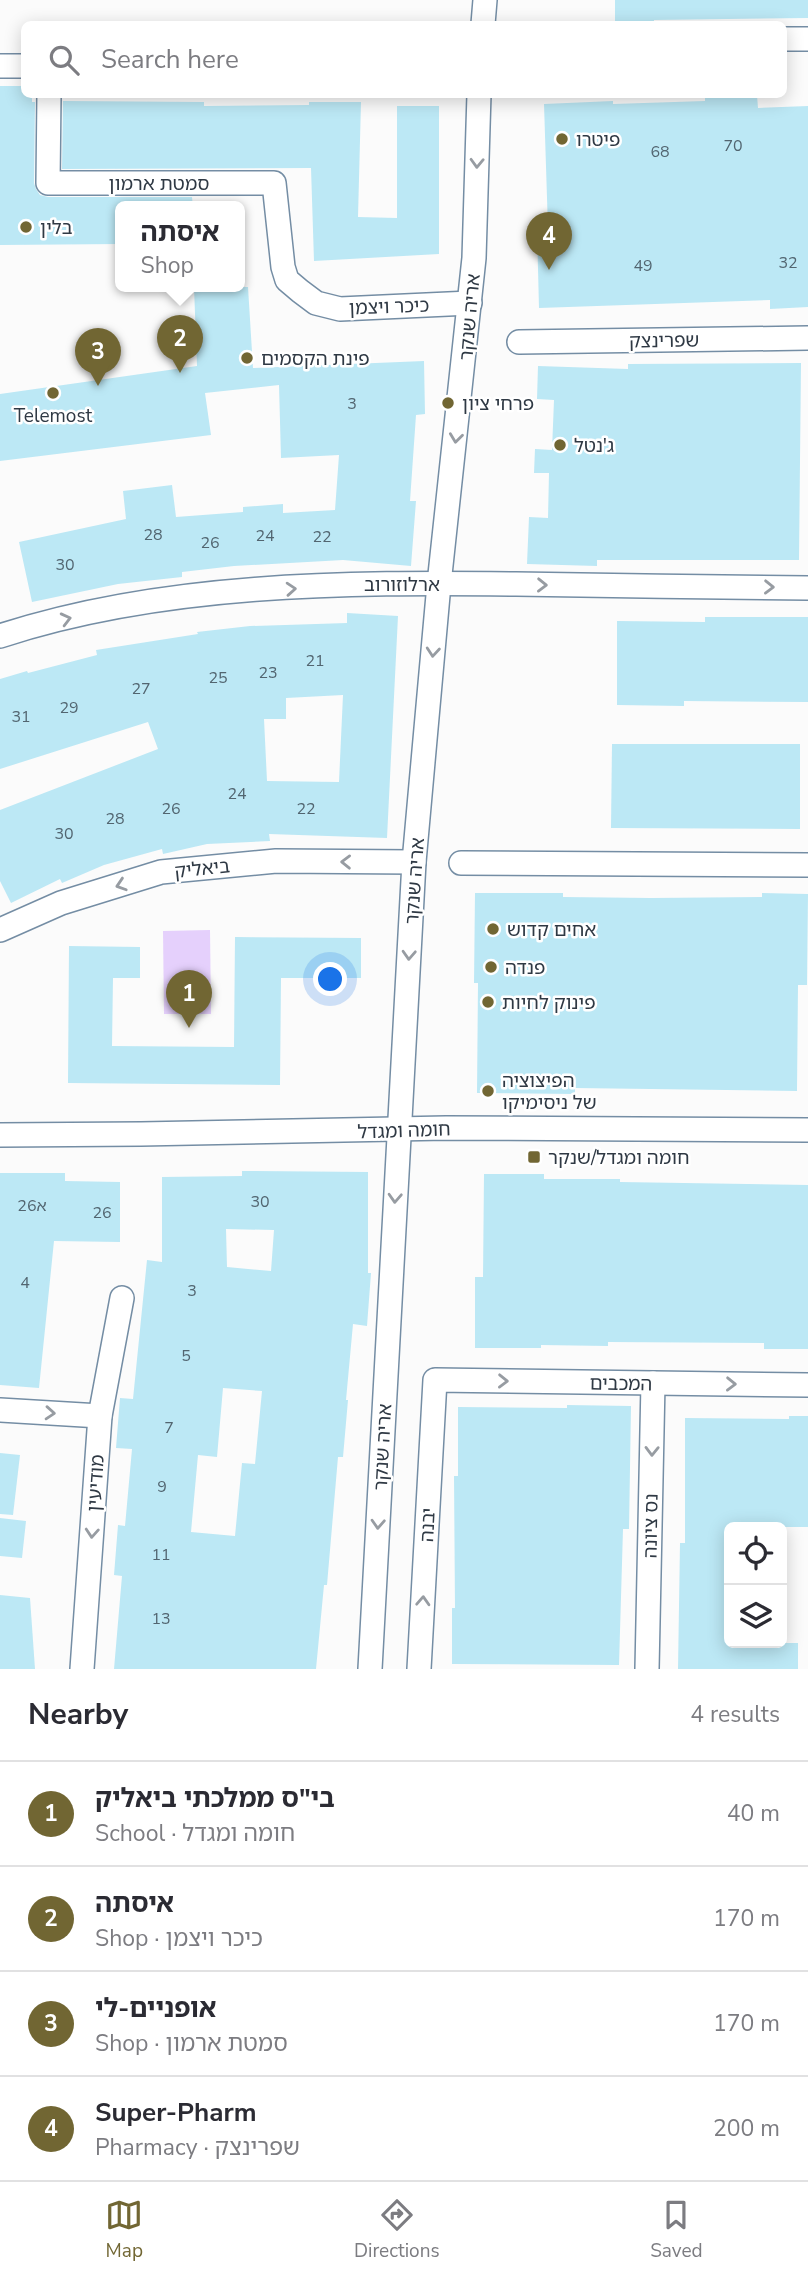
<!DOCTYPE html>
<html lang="en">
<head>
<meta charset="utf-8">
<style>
	:root { --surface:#fff; --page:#f2f2f3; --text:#2b2b33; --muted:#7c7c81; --line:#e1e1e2; --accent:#716633 }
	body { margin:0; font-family:"Nunito Sans","Noto Sans Hebrew",sans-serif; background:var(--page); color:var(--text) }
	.controls { position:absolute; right:21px; bottom:21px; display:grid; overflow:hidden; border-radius:10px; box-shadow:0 4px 18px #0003 }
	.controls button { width:63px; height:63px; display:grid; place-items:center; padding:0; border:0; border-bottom:2px solid var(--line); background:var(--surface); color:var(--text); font:35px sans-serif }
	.you { position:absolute; left:331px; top:980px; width:24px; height:24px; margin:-18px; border:5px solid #fff; border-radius:50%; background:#1a73e8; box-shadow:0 0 0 10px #1a73e833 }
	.badge { display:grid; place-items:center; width:46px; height:46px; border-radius:50%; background:var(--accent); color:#fff; font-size:23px; font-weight:700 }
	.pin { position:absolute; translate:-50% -58px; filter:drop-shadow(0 2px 4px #0008) }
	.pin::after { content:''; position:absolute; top:37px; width:24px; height:21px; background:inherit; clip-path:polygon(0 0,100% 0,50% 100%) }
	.popup { position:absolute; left:115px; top:201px; width:130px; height:91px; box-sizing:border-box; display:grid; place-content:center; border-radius:10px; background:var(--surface); filter:drop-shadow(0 2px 5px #0005); font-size:23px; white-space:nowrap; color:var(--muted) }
	.popup b { font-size:26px; color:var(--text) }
	.popup::after { content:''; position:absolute; left:50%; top:100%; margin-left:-14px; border:14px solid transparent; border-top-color:var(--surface) }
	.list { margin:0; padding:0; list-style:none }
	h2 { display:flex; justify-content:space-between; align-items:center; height:91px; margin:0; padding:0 28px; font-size:30px }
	h2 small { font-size:23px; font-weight:400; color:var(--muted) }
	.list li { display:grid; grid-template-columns:46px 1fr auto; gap:21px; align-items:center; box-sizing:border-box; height:105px; padding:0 28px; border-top:2px solid var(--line) }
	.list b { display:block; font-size:26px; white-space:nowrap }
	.list p { margin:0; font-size:23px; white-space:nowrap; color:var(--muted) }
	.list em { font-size:23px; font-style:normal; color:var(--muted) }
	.icon { flex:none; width:38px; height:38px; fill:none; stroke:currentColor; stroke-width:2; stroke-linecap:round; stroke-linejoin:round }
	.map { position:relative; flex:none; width:808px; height:1669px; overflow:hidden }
	.search { position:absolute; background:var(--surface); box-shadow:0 4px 18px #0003; left:21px; right:21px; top:21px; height:77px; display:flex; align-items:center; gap:18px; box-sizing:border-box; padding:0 24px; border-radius:10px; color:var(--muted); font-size:26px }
	.sheet { height:511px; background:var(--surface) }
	nav { display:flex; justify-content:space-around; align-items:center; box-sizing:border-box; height:98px; border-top:2px solid var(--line); background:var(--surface); font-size:19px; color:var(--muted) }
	nav a { display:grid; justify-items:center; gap:4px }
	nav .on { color:var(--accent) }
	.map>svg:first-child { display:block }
	.green { fill:#e5d0fc }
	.building { fill:#bce8f5; fill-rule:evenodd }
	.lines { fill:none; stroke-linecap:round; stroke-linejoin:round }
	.minor-casing { stroke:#748da4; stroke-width:26 }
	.minor { stroke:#fff; stroke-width:23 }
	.oneway { stroke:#979ca2 }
	.poi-dot { fill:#716633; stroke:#fff; stroke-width:2.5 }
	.labels { text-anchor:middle; stroke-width:5; stroke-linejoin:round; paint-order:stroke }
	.number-label { font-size:16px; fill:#526570 }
	.poi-label { font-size:19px; fill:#2f3944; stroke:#fff; text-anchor:start }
	.street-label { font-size:19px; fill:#2f3944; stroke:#fff }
</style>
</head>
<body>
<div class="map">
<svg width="808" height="1669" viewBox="0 0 808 1669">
	<rect width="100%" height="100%" fill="#fbfbfb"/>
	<polygon class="green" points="210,930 211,1014 164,1014 163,931"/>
	<g class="building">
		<polygon points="615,0 808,0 808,18 654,20 654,22 615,23"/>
		<polygon points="0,86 24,86 24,94 32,94 32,102 35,102 34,183 36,189 40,195 48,197 192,197 193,207 121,207 121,244 0,245"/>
		<polygon points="757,95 758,108 808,106 808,307 770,309 770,300 539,308 537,229 548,229 544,104 613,101 613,104 705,101 705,96"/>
		<polygon points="63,101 204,102 204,106 309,105 309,102 361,102 358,217 397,218 397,106 439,106 439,254 314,261 311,168 62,169"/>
		<polygon points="194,287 248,287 253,368 424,361 425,414 416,415 410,501 416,501 411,566 343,560 234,566 182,572 182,577 118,584 32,602 19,542 126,519 123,491 172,485 176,517 243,512 243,507 283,504 283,513 335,510 339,455 281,458 279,385 205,393 211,435 0,461 0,394 197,366"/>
		<polygon points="801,363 799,560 597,560 597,566 527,564 529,517 548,518 549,473 534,473 535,449 552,450 554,400 537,399 538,366 628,369 628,364"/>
		<path d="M 347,613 L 398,616 L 387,838 L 269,834 L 270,841 L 207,844 L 163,854 L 162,849 L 104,865 L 62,883 L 60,879 L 11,903 L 0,881 L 0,810 L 158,749 L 148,722 L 0,769 L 0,679 L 27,671 L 28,673 L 97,655 L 96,650 L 198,634 L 197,632 L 250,626 L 347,623 ZM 343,695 L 339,782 L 267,781 L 264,719 L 286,719 L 286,698 Z"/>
		<polygon points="705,617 808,617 808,702 684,701 684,706 617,705 617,621 705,622"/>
		<polygon points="612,744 800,744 800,829 611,828"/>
		<polygon points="475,893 563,893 563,897 651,898 762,897 762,893 808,894 807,985 798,985 797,1091 575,1088 575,1094 477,1093 478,983 474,983"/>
		<polygon points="235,937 361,938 361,978 281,978 280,1085 68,1083 69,946 140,947 140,978 113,978 112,1046 234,1047"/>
		<path d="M 242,1171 L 368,1172 L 368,1273 L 371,1273 L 367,1326 L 353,1324 L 346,1400 L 348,1400 L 343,1457 L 338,1457 L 327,1585 L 324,1585 L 316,1669 L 114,1669 L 122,1576 L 114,1575 L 118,1525 L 125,1526 L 132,1449 L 116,1448 L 120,1398 L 133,1399 L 147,1260 L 162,1262 L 162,1177 L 242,1176 ZM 226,1229 L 274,1230 L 271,1271 L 227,1267 ZM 223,1388 L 262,1391 L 255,1464 L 242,1463 L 235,1536 L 191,1532 L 198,1455 L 217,1457 Z"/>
		<polygon points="0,1173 65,1173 65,1181 120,1182 120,1242 54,1241 39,1388 0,1385"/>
		<polygon points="484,1174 544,1174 544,1179 620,1179 620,1182 808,1185 808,1349 764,1349 764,1343 608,1342 608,1346 541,1345 541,1348 475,1348 475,1277 483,1277"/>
		<polygon points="567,1405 631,1406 629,1529 623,1529 619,1665 452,1664 452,1608 455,1608 454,1476 458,1476 458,1407 567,1408"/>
		<polygon points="789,1416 808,1416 808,1527 729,1527 729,1643 798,1643 798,1669 678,1669 680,1543 685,1543 685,1418 789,1419"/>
		<polygon points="0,1453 20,1455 13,1515 0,1514"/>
		<polygon points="0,1518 26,1521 22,1558 0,1556"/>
		<polygon points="0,1595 30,1598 35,1669 0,1669"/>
	</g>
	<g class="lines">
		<g class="minor-casing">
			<g id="minor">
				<polyline points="483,24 485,0"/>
				<polyline points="784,39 808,39"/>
				<polyline points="0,66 24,66"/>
				<polyline points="49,94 48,183 274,183 283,267 287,280 300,291 316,303 340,309 470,303"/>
				<polyline points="519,342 808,338"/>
				<path d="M 0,636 C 162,583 346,582 516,584 C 613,586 711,587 808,588"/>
				<polyline points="461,863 808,865"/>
				<polyline points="0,930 61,903 161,872 276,861 414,862"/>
				<polyline points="0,1135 141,1134 446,1128 808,1130"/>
				<polyline points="0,1410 100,1416"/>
				<polyline points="82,1669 100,1416 122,1298"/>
				<polyline points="370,1669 414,862 439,584 474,258 479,94"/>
				<polyline points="419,1669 435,1380 808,1385"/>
				<polyline points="647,1669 653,1383"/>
			</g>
		</g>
		<use href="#minor" class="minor"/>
	</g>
	<defs><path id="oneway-chevron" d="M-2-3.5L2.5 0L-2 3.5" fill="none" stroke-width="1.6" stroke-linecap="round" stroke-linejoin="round" transform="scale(1.75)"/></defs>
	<g class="oneway">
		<use href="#oneway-chevron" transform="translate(477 163) rotate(92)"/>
		<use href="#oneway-chevron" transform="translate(456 438) rotate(97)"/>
		<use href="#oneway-chevron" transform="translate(542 585) rotate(1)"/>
		<use href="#oneway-chevron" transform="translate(769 587) rotate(1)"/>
		<use href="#oneway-chevron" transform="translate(291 589) rotate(-4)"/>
		<use href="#oneway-chevron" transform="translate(66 619) rotate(-14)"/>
		<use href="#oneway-chevron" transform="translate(433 652) rotate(95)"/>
		<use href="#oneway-chevron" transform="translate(346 862) rotate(-179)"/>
		<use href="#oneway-chevron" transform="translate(121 885) rotate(162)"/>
		<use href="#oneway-chevron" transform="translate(409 955) rotate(93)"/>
		<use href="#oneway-chevron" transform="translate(395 1198) rotate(93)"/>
		<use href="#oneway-chevron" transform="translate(503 1381) rotate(1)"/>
		<use href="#oneway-chevron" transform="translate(731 1384) rotate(1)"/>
		<use href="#oneway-chevron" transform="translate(50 1413) rotate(4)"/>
		<use href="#oneway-chevron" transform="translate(652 1451) rotate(91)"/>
		<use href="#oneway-chevron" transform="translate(378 1524) rotate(93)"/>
		<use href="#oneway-chevron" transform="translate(92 1533) rotate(94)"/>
		<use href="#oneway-chevron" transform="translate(423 1601) rotate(-87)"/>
	</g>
	<g class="poi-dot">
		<circle cx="562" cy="139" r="7"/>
		<circle cx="26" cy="227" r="7"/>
		<circle cx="247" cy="358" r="7"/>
		<circle cx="53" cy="393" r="7"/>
		<circle cx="448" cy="403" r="7"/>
		<circle cx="560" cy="445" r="7"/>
		<circle cx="493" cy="929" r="7"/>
		<circle cx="491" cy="967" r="7"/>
		<circle cx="488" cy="1002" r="7"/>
		<circle cx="488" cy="1091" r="7"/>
		<rect x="527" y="1150" width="14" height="14" rx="3.5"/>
	</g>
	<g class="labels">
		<g class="number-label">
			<text x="733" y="151">70</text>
			<text x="660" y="157">68</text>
			<text x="788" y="268">32</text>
			<text x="643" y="271">49</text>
			<text x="352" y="409">3</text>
			<text x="153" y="540">28</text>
			<text x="265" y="541">24</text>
			<text x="322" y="542">22</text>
			<text x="210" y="548">26</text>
			<text x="65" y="570">30</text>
			<text x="315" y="666">21</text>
			<text x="268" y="678">23</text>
			<text x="218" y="683">25</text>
			<text x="141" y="694">27</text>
			<text x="69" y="713">29</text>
			<text x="21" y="722">31</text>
			<text x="237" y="799">24</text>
			<text x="171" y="814">26</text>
			<text x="306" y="814">22</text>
			<text x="115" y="824">28</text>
			<text x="64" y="839">30</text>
			<text x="260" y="1207">30</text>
			<text x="32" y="1211">26א</text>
			<text x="102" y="1218">26</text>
			<text x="25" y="1288">4</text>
			<text x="192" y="1296">3</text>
			<text x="186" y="1361">5</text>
			<text x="169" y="1433">7</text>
			<text x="162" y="1492">9</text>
			<text x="161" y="1560">11</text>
			<text x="161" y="1624">13</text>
		</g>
		<g class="poi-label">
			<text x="576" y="146">פיטרו</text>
			<text x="40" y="234">בלין</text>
			<text x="261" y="365">פינת הקסמים</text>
			<text x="462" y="410">פרחי ציון</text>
			<text x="53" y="422" text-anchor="middle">Telemost</text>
			<text x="574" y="452">ג'נטל</text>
			<text x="507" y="936">אחים קדוש</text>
			<text x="505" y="974">פנדה</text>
			<text x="502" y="1009">פינוק לחיות</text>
			<text x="502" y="1087">הפיצוציה<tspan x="502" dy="22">של ניסימיקו</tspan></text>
			<text x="548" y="1164">חומה ומגדל/שנקר</text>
		</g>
		<g class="street-label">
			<text x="159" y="190">סמטת ארמון</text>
			<text transform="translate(389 306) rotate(-2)" y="7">כיכר ויצמן</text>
			<text transform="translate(469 317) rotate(-85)" y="7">אריה שנקר</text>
			<text transform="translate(664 340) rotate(-1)" y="7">שפרינצק</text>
			<text x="402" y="591">ארלוזורוב</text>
			<text transform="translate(202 868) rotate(-6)" y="7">ביאליק</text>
			<text transform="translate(414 881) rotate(-86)" y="7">אריה שנקר</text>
			<text transform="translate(404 1130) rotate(-2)" y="7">חומה ומגדל</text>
			<text transform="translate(621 1383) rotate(1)" y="7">המכבים</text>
			<text transform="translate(382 1447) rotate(-87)" y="7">אריה שנקר</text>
			<text transform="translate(95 1483) rotate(-86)" y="7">מודיעין</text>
			<text transform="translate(427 1525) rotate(-87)" y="7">יבנה</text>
			<text transform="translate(650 1526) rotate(-89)" y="7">נס ציונה</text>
		</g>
	</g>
</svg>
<div class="controls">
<button><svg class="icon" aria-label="locate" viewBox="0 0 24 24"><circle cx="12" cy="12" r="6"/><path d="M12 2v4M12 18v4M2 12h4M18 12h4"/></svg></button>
<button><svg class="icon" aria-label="layers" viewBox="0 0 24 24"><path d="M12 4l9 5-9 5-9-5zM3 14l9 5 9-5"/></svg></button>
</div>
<div class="you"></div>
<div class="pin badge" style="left:189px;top:1028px">1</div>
<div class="pin badge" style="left:180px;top:373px">2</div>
<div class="popup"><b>איסתה</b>Shop</div>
<div class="pin badge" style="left:98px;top:386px">3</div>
<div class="pin badge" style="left:549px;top:270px">4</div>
<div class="search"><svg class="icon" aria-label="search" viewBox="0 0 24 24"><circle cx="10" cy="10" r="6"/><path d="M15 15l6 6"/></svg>Search here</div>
</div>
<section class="sheet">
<h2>Nearby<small>4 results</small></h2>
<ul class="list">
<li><span class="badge">1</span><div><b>בי&quot;ס ממלכתי ביאליק</b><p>School · חומה ומגדל</p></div><em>40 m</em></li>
<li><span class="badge">2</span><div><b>איסתה</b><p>Shop · כיכר ויצמן</p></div><em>170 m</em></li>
<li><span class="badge">3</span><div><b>אופניים-לי</b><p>Shop · סמטת ארמון</p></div><em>170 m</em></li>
<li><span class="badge">4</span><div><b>Super-Pharm</b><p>Pharmacy · שפרינצק</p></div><em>200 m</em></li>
</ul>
</section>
<nav>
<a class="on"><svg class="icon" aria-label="map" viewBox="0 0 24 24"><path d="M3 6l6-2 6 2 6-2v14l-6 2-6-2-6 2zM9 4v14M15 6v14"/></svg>Map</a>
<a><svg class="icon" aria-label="directions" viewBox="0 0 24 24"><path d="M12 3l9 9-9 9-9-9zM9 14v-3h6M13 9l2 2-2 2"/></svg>Directions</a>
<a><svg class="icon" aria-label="saved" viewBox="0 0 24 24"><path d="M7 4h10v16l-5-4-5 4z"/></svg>Saved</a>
</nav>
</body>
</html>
